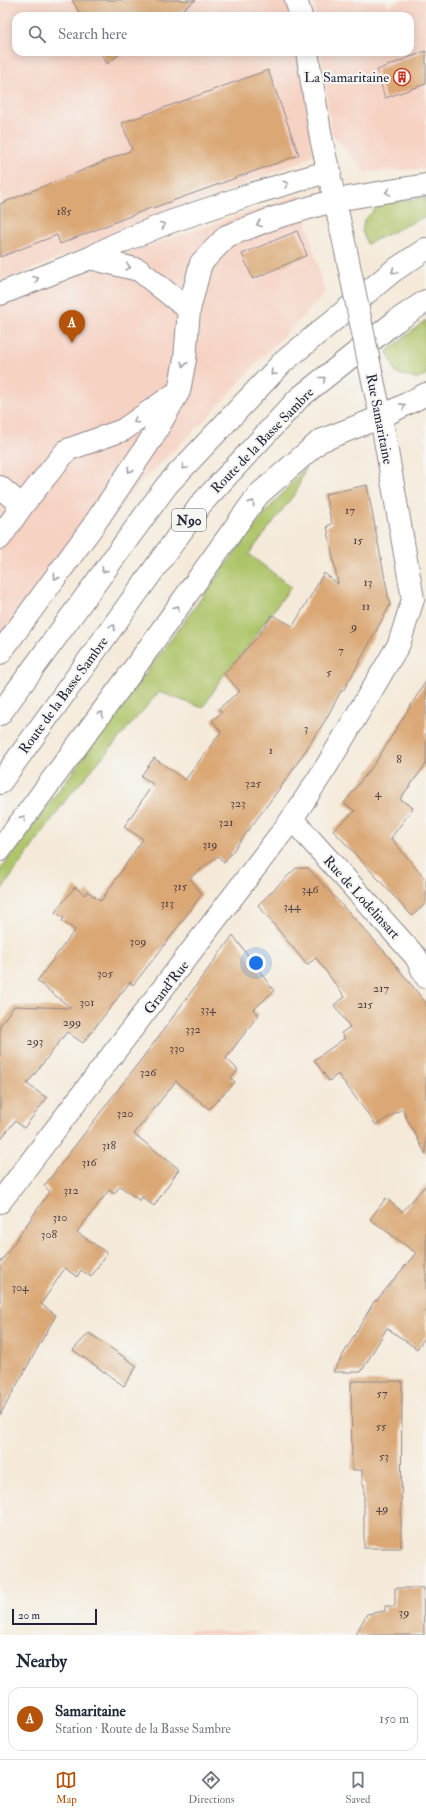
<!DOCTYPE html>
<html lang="en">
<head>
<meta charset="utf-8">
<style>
	:root { --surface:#fff; --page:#f2f2f3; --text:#1f2937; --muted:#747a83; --line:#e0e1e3; --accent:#b45309 }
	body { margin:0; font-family:"IM FELL Double Pica",serif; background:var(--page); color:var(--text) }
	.scale { position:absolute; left:12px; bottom:10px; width:85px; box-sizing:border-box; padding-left:4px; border:2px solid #22223b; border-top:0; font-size:11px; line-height:14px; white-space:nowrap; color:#22223b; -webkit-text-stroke:3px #f6f6f2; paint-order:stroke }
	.you { position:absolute; left:256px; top:963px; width:14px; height:14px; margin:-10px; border:3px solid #fff; border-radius:50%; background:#1a73e8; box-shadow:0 0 0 6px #1a73e833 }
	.badge { display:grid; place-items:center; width:26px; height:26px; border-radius:50%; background:var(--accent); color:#fff; font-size:13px; font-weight:700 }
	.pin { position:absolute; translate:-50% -33px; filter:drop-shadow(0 1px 2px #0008) }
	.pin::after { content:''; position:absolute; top:21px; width:14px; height:12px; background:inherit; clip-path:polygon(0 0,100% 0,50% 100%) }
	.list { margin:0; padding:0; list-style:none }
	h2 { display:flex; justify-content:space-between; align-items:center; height:52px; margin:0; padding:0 16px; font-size:17px }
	h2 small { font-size:13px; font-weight:400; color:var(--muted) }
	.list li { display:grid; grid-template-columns:26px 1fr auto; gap:12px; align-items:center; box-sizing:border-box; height:64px; margin:0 8px 8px; padding:0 8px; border:1px solid var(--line); border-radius:12px }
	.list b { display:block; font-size:15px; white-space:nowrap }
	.list p { margin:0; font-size:13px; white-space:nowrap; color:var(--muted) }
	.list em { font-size:13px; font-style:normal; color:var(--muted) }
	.icon { flex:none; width:22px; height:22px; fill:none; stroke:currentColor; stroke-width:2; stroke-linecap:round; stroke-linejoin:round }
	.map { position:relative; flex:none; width:426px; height:1635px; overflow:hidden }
	.search { position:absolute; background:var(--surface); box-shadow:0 2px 10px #0003; left:12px; right:12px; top:12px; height:44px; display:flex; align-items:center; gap:10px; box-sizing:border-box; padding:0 14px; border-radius:12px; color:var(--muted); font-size:15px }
	.sheet { height:124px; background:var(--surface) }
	nav { display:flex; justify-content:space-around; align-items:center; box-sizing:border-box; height:56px; border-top:1px solid var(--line); background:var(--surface); font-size:11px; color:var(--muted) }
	nav a { display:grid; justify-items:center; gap:2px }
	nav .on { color:var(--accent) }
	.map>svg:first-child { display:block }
	.built { fill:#f6d2c3 }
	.green { fill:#aec469; stroke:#687352 }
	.building { fill:#daa774 }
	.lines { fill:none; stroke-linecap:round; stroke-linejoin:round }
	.minor-casing { stroke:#8c868a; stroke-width:24 }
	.highway-casing { stroke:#8c868a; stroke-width:24 }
	.minor { stroke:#fff; stroke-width:22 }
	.highway { stroke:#fff; stroke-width:22 }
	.minor-bridge-casing { stroke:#8c868a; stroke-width:24; stroke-linecap:butt }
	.minor-bridge { stroke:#fff; stroke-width:22 }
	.oneway { stroke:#9c9ca7 }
	.labels { text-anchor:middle; stroke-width:4; stroke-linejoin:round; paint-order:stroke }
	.number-label { font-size:12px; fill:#504349 }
	.shield { fill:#f6f6f2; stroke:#626272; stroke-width:1 }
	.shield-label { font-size:13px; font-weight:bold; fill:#22223b }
	.poi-label { font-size:14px; fill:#22223b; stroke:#f6f6f2; text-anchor:end }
	.street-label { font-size:14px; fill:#22223b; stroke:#f6f6f2 }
</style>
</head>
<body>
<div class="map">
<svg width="426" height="1635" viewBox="0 0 426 1635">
	<rect width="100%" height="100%" fill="#f6f6f2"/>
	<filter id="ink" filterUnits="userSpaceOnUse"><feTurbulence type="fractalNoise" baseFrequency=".025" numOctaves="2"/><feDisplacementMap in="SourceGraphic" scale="8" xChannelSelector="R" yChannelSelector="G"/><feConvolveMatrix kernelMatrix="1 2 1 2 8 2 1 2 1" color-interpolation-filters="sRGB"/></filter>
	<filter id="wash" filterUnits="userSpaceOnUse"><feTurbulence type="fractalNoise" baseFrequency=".012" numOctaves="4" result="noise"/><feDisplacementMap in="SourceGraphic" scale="16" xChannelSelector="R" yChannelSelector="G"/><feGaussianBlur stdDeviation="0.9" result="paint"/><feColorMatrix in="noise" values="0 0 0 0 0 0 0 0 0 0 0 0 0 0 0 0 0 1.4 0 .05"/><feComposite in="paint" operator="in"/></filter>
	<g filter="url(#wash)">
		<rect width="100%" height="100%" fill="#f5ead9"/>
		<g class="built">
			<polygon points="0,0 288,0 293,16 16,16 16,52 300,52 317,151 304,160 0,282"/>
			<polygon points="314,0 385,0 388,6 401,0 426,0 426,169 365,172 331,133 321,52 410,52 410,16 316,16"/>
			<polygon points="300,195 325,294 270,349 203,422 138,485 0,664 0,296"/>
			<polygon points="190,1630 259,1632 259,1635 190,1635"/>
		</g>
		<g class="green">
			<polygon points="426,197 426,216 367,244 362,231 364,220 380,204"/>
			<polygon points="426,320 426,375 415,379 396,373 387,351"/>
			<polygon points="306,467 296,492 249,554 291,587 259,630 253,641 225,673 203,708 159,692 68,797 0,892 0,870 263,515"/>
		</g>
		<g id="blocks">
			<g class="building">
				<polygon points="72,0 196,0 173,16 81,16"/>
				<polygon points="426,51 426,84 385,98 377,70"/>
				<polygon points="101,52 123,52 107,64"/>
				<polygon points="268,70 299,155 153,208 153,207 60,244 57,235 0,257 0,204 132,150 122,123"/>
				<polygon points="297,231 307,255 253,279 242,254"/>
				<polygon points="367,485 390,605 353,674 343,691 341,691 325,721 288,777 224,863 218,856 190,878 202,894 163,947 133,985 130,982 83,1043 67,1032 27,1084 47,1098 24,1128 15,1121 0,1140 0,1025 14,1006 71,1008 37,981 75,930 62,921 64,918 55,912 75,887 85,895 87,891 101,901 143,839 124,827 153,784 141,776 154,758 185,780 221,732 212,720 222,712 218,709 240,691 224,674 258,636 272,615 293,626 324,573 338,584 327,526 332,524 325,494"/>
				<polygon points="426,681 426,764 400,799 413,808 391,838 426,880 426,903 412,916 333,830 355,811 344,803 375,763"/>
				<polygon points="296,868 308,868 384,951 426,1003 426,1155 402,1109 376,1125 338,1074 329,1081 314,1060 345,1038 341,1033 350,1027 334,1005 345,997 316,958 307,965 258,905"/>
				<polygon points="233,935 274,991 253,1010 259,1014 226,1058 238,1070 231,1078 235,1082 209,1109 176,1081 134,1134 179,1169 154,1206 142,1197 140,1201 120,1186 114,1194 109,1190 77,1232 107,1253 91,1277 81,1270 77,1277 65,1268 41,1304 56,1315 0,1415 0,1263 50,1191 44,1186 153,1044"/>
				<polygon points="426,1185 426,1336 417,1349 387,1328 361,1372 333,1372 375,1300 376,1301 416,1253 370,1219 386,1198 402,1212"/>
				<polygon points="89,1333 137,1366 124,1386 73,1350"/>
				<polygon points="351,1381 402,1381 401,1548 364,1548 364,1484 362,1484 362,1470 352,1470"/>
				<polygon points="395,1588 423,1588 424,1635 355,1635 367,1614 385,1611 385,1606 395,1606"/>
			</g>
		</g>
	</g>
	<g filter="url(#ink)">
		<use href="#blocks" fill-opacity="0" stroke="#8c868a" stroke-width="1"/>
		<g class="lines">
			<g class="minor-casing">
				<g id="minor">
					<polyline points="296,0 301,16"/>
					<polyline points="307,52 321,138 346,251"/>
					<polyline points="90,258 139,270 189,310 185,359 179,391 152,438"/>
					<polyline points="0,294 90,258 114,245 167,223 255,193 330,171"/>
					<polyline points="189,310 201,263 227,236 274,218 336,200"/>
					<polyline points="0,487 22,506"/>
					<polyline points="0,538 22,506 67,450 123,430 173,395"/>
					<polyline points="292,819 416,957 426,977"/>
					<polyline points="0,1202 292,819 326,767 399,644 413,599 381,417 369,362"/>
				</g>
			</g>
			<g class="highway-casing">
				<g id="highway">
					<polyline points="336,200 426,185"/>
					<polyline points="0,653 93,526 152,438"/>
					<polyline points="0,714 167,485 282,363 393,271 426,249"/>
					<polyline points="0,783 201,504 299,398 396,321 426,301"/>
					<polyline points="0,850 128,677 258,495 320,441 381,417 426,394"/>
				</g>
			</g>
			<use href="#minor" class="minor"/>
			<use href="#highway" class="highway"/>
			<g class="minor-bridge-casing">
				<polyline id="minor-bridge" points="346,251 369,362"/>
			</g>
			<use href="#minor-bridge" class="minor-bridge"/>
		</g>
		<defs><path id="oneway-chevron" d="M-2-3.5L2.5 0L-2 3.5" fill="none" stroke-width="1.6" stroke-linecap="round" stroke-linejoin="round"/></defs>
		<g class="oneway">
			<use href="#oneway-chevron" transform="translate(286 184) rotate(-17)"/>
			<use href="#oneway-chevron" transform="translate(388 192) rotate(171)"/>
			<use href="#oneway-chevron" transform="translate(259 224) rotate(160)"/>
			<use href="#oneway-chevron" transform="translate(163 225) rotate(-22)"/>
			<use href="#oneway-chevron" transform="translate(128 267) rotate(13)"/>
			<use href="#oneway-chevron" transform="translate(394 271) rotate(144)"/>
			<use href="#oneway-chevron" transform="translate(36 279) rotate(-22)"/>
			<use href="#oneway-chevron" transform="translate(184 364) rotate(100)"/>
			<use href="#oneway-chevron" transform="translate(273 373) rotate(133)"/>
			<use href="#oneway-chevron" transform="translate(323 379) rotate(-39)"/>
			<use href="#oneway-chevron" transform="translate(403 406) rotate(-27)"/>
			<use href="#oneway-chevron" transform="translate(136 421) rotate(145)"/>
			<use href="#oneway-chevron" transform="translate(184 467) rotate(133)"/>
			<use href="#oneway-chevron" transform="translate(130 470) rotate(124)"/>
			<use href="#oneway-chevron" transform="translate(252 503) rotate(-54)"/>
			<use href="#oneway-chevron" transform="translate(104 570) rotate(126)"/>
			<use href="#oneway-chevron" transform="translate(56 577) rotate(126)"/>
			<use href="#oneway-chevron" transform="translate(177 608) rotate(-54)"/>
			<use href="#oneway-chevron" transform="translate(113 627) rotate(-54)"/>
			<use href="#oneway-chevron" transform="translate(101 714) rotate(-53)"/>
			<use href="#oneway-chevron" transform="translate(23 818) rotate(-53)"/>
		</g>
	</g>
	<defs>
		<g id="building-ring" transform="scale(0.9)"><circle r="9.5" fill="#f6f6f2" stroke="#c8321e" stroke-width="1.5"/><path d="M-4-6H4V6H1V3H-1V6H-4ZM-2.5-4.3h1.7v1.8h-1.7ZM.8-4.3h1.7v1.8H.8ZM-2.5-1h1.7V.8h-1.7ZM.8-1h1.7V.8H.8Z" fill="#c8321e"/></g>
	</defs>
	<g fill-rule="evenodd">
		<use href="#building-ring" x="402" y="77"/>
	</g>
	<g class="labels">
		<g class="number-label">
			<text x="64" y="215">185</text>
			<text x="350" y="514">17</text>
			<text x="358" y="544">15</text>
			<text x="368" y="586">13</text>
			<text x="366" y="610">11</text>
			<text x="354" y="630">9</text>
			<text x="341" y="654">7</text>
			<text x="329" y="676">5</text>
			<text x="306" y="732">3</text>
			<text x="271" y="754">1</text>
			<text x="399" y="763">8</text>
			<text x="253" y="787">325</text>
			<text x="378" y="797">4</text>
			<text x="238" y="807">323</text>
			<text x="226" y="826">321</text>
			<text x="210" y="848">319</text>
			<text x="180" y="890">315</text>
			<text x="310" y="893">346</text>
			<text x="167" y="907">313</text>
			<text x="292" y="910">344</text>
			<text x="138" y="945">309</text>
			<text x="105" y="977">305</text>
			<text x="381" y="992">217</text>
			<text x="87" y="1006">301</text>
			<text x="365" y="1008">215</text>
			<text x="208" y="1013">334</text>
			<text x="72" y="1026">299</text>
			<text x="193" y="1033">332</text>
			<text x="35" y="1045">293</text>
			<text x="177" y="1052">330</text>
			<text x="148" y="1076">326</text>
			<text x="125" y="1117">320</text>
			<text x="109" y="1149">318</text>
			<text x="89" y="1166">316</text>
			<text x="71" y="1194">312</text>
			<text x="60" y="1221">310</text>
			<text x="49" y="1238">308</text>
			<text x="20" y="1291">304</text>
			<text x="382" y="1397">57</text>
			<text x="381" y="1430">55</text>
			<text x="384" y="1460">53</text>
			<text x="382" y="1512">49</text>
			<text x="404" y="1616">39</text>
		</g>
		<rect class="shield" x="172" y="509" width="34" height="22" rx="3"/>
		<g class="shield-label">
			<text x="189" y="525">N90</text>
		</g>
		<g class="poi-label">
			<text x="389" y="82">La Samaritaine</text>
		</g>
		<g class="street-label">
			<text transform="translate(380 419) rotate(79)" y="5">Rue Samaritaine</text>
			<text transform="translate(262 440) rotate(-46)" y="5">Route de la Basse Sambre</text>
			<text transform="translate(63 695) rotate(-54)" y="5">Route de la Basse Sambre</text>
			<text transform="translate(362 897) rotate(48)" y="5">Rue de Lodelinsart</text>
			<text transform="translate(166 987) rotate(-52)" y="5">Grand'Rue</text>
		</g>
	</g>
</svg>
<div class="scale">20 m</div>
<div class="you"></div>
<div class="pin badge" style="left:72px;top:343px">A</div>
<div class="search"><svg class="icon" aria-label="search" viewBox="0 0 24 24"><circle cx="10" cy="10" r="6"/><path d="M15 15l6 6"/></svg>Search here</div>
</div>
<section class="sheet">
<h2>Nearby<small></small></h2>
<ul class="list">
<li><span class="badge">A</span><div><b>Samaritaine</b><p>Station · Route de la Basse Sambre</p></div><em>150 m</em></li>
</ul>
</section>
<nav>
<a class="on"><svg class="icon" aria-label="map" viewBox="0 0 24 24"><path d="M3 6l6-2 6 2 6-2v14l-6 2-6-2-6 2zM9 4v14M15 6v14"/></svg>Map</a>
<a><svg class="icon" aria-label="directions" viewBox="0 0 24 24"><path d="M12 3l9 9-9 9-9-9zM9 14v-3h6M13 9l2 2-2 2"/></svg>Directions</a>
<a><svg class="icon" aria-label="saved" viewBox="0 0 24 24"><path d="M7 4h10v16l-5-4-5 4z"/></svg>Saved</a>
</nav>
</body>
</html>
